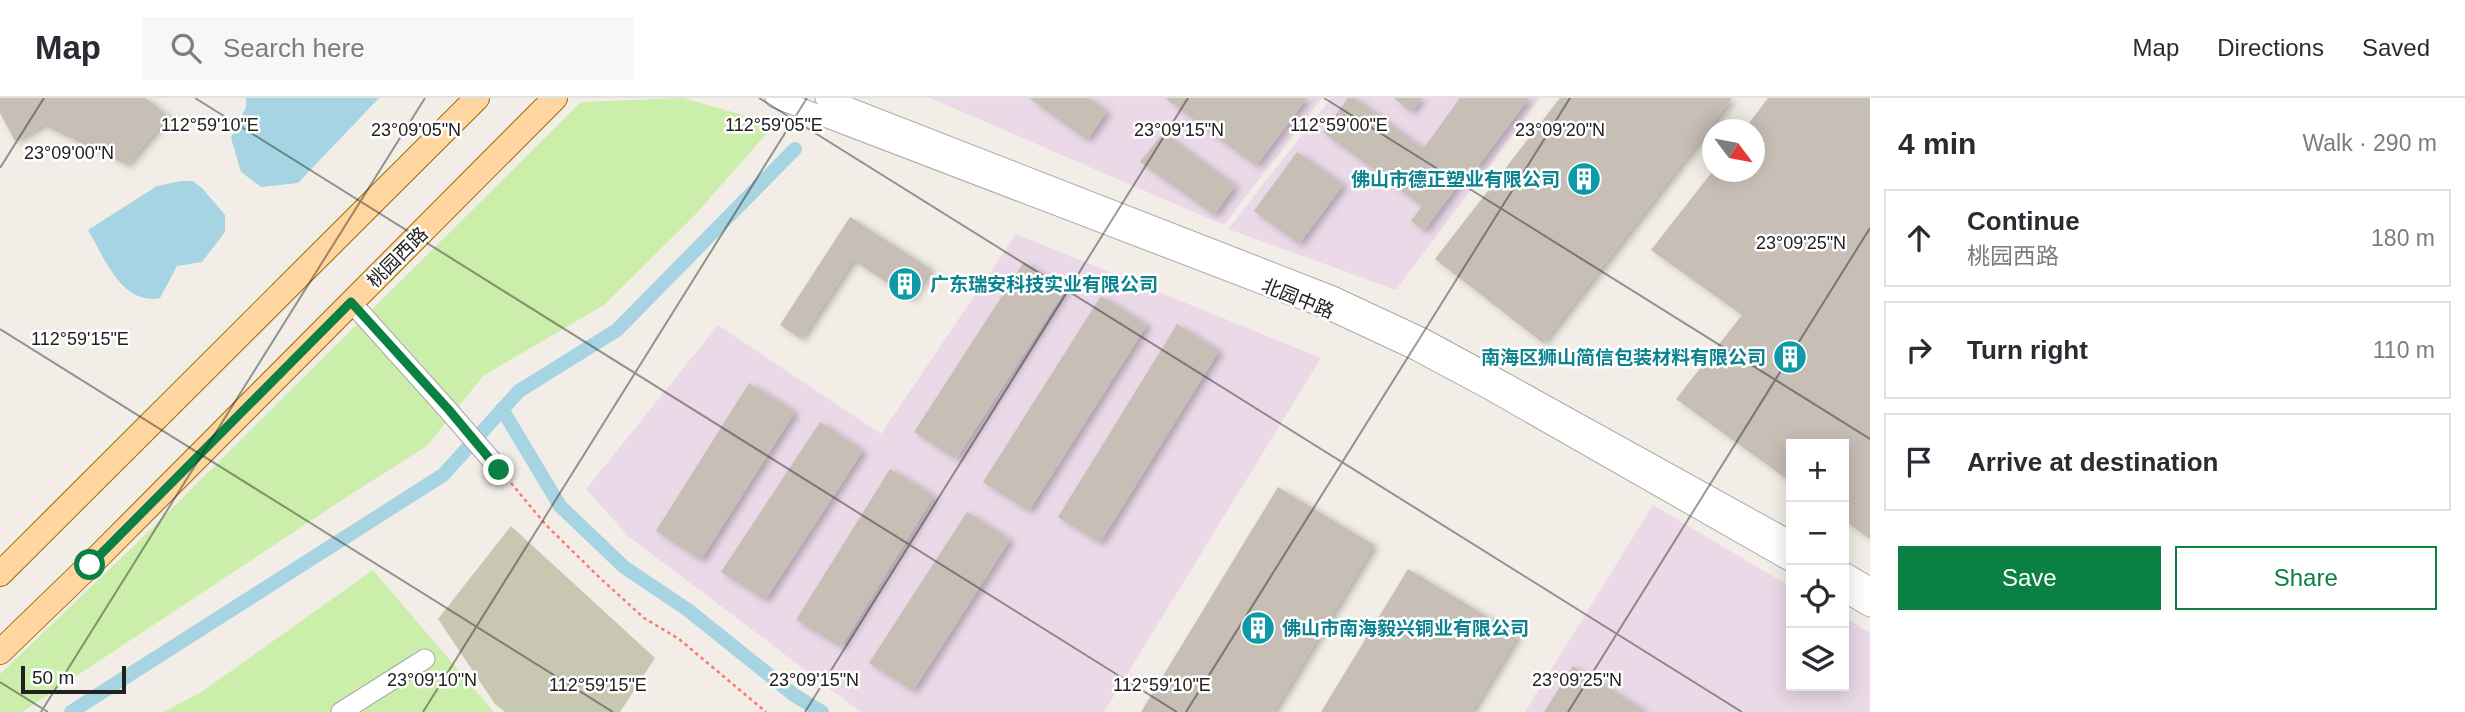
<!DOCTYPE html>
<html lang="en">
<head>
<meta charset="utf-8">
<style>
	:root { --surface:#fff; --page:#f7f7f7; --text:#2b2b33; --muted:#7c7c81; --line:#e1e1e2; --accent:#0b8043 }
	body { margin:0; font-family:Arial,"Noto Sans SC",sans-serif; background:var(--page); color:var(--text) }
	.controls { position:absolute; right:21px; bottom:21px; display:grid; overflow:hidden; border-radius:0px; box-shadow:0 4px 18px #0003 }
	.controls button { width:63px; height:63px; display:grid; place-items:center; padding:0; border:0; border-bottom:2px solid var(--line); background:var(--surface); color:var(--text); font:35px sans-serif }
	.compass { position:absolute; left:1702px; top:21px; width:63px; height:63px; border-radius:50%; background:var(--surface); box-shadow:0 4px 18px #0003; rotate:122deg }
	.scale { position:absolute; left:21px; bottom:18px; width:105px; box-sizing:border-box; padding-left:7px; border:4px solid #212121; border-top:0; font-size:19px; line-height:24px; white-space:nowrap; color:#212121; -webkit-text-stroke:5px #fff; paint-order:stroke }
	.stop { position:absolute; width:21px; height:21px; margin:-16px; border:5px solid #0b8043; border-radius:50%; background:#fff }
	.stop.end { background:#0b8043; border-color:#fff; box-shadow:0 2px 7px #0008 }
	.list { margin:0; padding:0; list-style:none }
	h2 { display:flex; justify-content:space-between; align-items:center; height:91px; margin:0; padding:0 28px; font-size:30px }
	h2 small { font-size:23px; font-weight:400; color:var(--muted) }
	.list li { display:grid; grid-template-columns:46px 1fr auto; gap:21px; align-items:center; box-sizing:border-box; height:98px; margin:0 14px 14px; padding:0 14px; border:2px solid var(--line); border-radius:0px }
	.list b { display:block; font-size:26px; white-space:nowrap }
	.list p { margin:0; font-size:23px; white-space:nowrap; color:var(--muted) }
	.list em { font-size:23px; font-style:normal; color:var(--muted) }
	.actions { display:flex; gap:14px; padding:21px 28px }
	.actions a { flex:1; padding:16px 0; border:2px solid var(--accent); border-radius:0px; text-align:center; font-size:24px; color:var(--accent) }
	.actions .main { background:var(--accent); color:#fff }
	.icon { flex:none; width:38px; height:38px; fill:none; stroke:currentColor; stroke-width:2; stroke-linecap:round; stroke-linejoin:round }
	.map { position:relative; flex:none; width:1870px; height:614px; overflow:hidden }
	header { display:flex; align-items:center; gap:42px; box-sizing:border-box; height:98px; padding:0 35px; background:var(--surface); border-bottom:2px solid var(--line) }
	header strong { font-size:33px }
	nav { display:flex; gap:38px; margin-inline-start:auto; font-size:24px }
	.search { width:490px; height:63px; background:var(--page); display:flex; align-items:center; gap:18px; box-sizing:border-box; padding:0 24px; border-radius:0px; color:var(--muted); font-size:26px }
	main { display:flex }
	aside { flex:1; background:var(--surface) }
	.map>svg:first-child { display:block }
	.industrial { fill:#ebd9e8 }
	.construction { fill:#c7c7b2 }
	.grass { fill:#cceeab }
	.water { fill:#a6d4e2 }
	.lines { fill:none; stroke-linecap:round; stroke-linejoin:round }
	.canal { stroke:#a6d4e2; stroke-width:14 }
	.building { fill:#c7beb6; filter:url(#shadow) }
	.minor-casing { stroke:#a8a8a8; stroke-width:21 }
	.major-casing { stroke:#9e6a00; stroke-width:26 }
	.path { stroke:#ff7a6b; stroke-width:2.5; stroke-dasharray:3.5 3.5; stroke-linecap:butt }
	.minor { stroke:#fff; stroke-width:19 }
	.major { stroke:#ffd69f; stroke-width:24 }
	.route { stroke:#0b8043; stroke-width:9 }
	.ticks { fill:none; stroke:#212121; stroke-width:2; stroke-opacity:0.45 }
	.labels { text-anchor:middle; stroke-width:5; stroke-linejoin:round; paint-order:stroke }
	.culture-label { font-size:19px; font-weight:bold; fill:#0d838f; stroke:#fff; text-anchor:end }
	.street-label { font-size:19px; fill:#212121; stroke:#fff }
	.ticks-label { font-size:18px; text-anchor:middle; fill:#212121; stroke:#fff; stroke-width:5; stroke-linejoin:round; paint-order:stroke }
</style>
</head>
<body>
<header>
<strong>Map</strong>
<div class="search"><svg class="icon" aria-label="search" viewBox="0 0 24 24"><circle cx="10" cy="10" r="6"/><path d="M15 15l6 6"/></svg>Search here</div>
<nav><a>Map</a><a>Directions</a><a>Saved</a></nav>
</header>
<main>
<div class="map">
<svg width="1870" height="614" viewBox="0 0 1870 614">
	<defs>
		<filter id="shadow"><feDropShadow dx="4.5" dy="2.5" stdDeviation="3.5" flood-color="#0004"/></filter>
	</defs>
	<rect width="100%" height="100%" fill="#f2eee7"/>
	<g class="industrial">
		<polygon points="930,0 1322,0 1224,127"/>
		<polygon points="1331,0 1540,0 1396,192 1228,131"/>
		<polygon points="1016,136 1321,260 1104,614 861,614 629,439 586,391 718,227 881,336"/>
		<polygon points="1653,407 1791,489 1791,588 1844,588 1844,519 1870,535 1870,614 1525,614"/>
	</g>
	<polygon class="construction" points="511,428 655,560 620,614 505,614 495,606 438,521"/>
	<g class="grass">
		<polygon points="683,0 775,26 694,118 604,207 483,278 427,348 342,402 22,614 0,614 0,576 141,441 581,4"/>
		<polygon points="373,472 494,614 163,614 200,595"/>
	</g>
	<g class="water">
		<polygon points="246,0 379,0 298,85 261,89 241,74 231,40 246,9"/>
		<path d="M 181,83 L 193,83 L 202,90 L 225,117 L 225,134 L 202,164 L 177,168 L 160,200 C 122,208 104,159 88,132 L 157,88 Z"/>
	</g>
	<g class="lines">
		<g class="canal">
			<polyline points="502,311 560,408 624,469 688,512 794,597 822,614"/>
			<polyline points="71,614 443,377 519,293 617,232 795,51"/>
		</g>
	</g>
	<g class="building">
		<polygon points="0,0 146,0 168,18 127,67 43,27 15,43 0,15"/>
		<polygon points="1029,0 1088,0 1107,14 1087,42"/>
		<polygon points="1165,0 1307,0 1256,68"/>
		<polygon points="1348,0 1354,0 1423,51 1460,0 1529,0 1477,70 1473,67 1424,133 1411,123 1422,108 1323,34"/>
		<polygon points="1394,0 1422,0 1411,14"/>
		<polygon points="1560,0 1732,0 1543,245 1435,161"/>
		<polygon points="1768,0 1870,0 1870,441 1844,422 1844,346 1791,346 1791,384 1676,301 1742,217 1651,152 1712,74 1754,74 1754,32 1744,32"/>
		<polygon points="1163,35 1235,88 1214,117 1140,64"/>
		<polygon points="1297,54 1343,87 1299,146 1254,113"/>
		<polygon points="850,119 931,171 911,201 853,162 801,241 780,227"/>
		<polygon points="1024,164 1066,191 956,361 914,334"/>
		<polygon points="1101,198 1147,227 1029,413 983,384"/>
		<polygon points="1177,226 1219,253 1100,445 1058,419"/>
		<polygon points="749,285 795,314 701,462 656,433"/>
		<polygon points="820,324 863,353 765,502 721,474"/>
		<polygon points="890,371 934,398 841,549 796,522"/>
		<polygon points="1278,389 1374,447 1273,614 1141,614"/>
		<polygon points="967,414 1010,442 913,593 869,565"/>
		<polygon points="1408,471 1518,537 1471,614 1321,614"/>
		<polygon points="1573,568 1646,614 1544,614"/>
	</g>
	<g class="lines">
		<g class="minor-casing">
			<g id="minor">
				<polyline points="775,0 1327,211 1417,253 1488,291 1791,464"/>
				<polyline points="825,0 1333,198 1423,240 1495,279 1791,443"/>
				<polyline points="351,204 448,312 500,372"/>
				<polyline points="1844,474 1870,489"/>
				<polyline points="1844,494 1870,509"/>
				<polyline points="341,614 425,561"/>
			</g>
		</g>
		<g class="major-casing">
			<g id="major">
				<polyline points="0,476 477,0"/>
				<polyline points="0,554 90,467 555,0"/>
			</g>
		</g>
		<polyline class="path" points="511,385 546,427 601,481 644,520 679,541 766,614"/>
		<use href="#minor" class="minor"/>
		<use href="#major" class="major"/>
	</g>
	<g class="lines">
		<polyline class="route" points="90,467 351,204 449,312 499,372"/>
	</g>
	<path class="ticks" d="M 195,0 L 1177,614M 759,0 L 1742,614M 1324,0 L 1870,341M 0,70 L 44,0M 0,231 L 613,614M 0,584 L 48,614M 41,614 L 425,0M 423,614 L 807,0M 805,614 L 1188,0M 1186,614 L 1570,0M 1568,614 L 1870,130"/>
	<defs>
		<g id="building-disc" transform="scale(1.75)"><circle r="9.5" fill="#0f9aa8" stroke="#fff"/><path d="M-4-6H4V6H1V3H-1V6H-4ZM-2.5-4.3h1.7v1.8h-1.7ZM.8-4.3h1.7v1.8H.8ZM-2.5-1h1.7V.8h-1.7ZM.8-1h1.7V.8H.8Z" fill="#fff"/></g>
	</defs>
	<g fill-rule="evenodd">
		<use href="#building-disc" x="1584" y="81"/>
		<use href="#building-disc" x="905" y="186"/>
		<use href="#building-disc" x="1790" y="259"/>
		<use href="#building-disc" x="1258" y="530"/>
	</g>
	<g class="labels">
		<g class="culture-label">
			<text x="1560" y="88">佛山市德正塑业有限公司</text>
			<text x="930" y="193" text-anchor="start">广东瑞安科技实业有限公司</text>
			<text x="1766" y="266">南海区狮山简信包装材料有限公司</text>
			<text x="1282" y="537" text-anchor="start">佛山市南海毅兴铜业有限公司</text>
		</g>
		<g class="street-label">
			<text transform="translate(397 159) rotate(-45)" y="7">桃园西路</text>
			<text transform="translate(1298 200) rotate(22)" y="7">北园中路</text>
		</g>
	</g>
	<g class="ticks-label">
		<text x="774" y="33">112°59'05"E</text>
		<text x="210" y="33">112°59'10"E</text>
		<text x="1339" y="33">112°59'00"E</text>
		<text x="416" y="38">23°09'05"N</text>
		<text x="1179" y="38">23°09'15"N</text>
		<text x="1560" y="38">23°09'20"N</text>
		<text x="69" y="61">23°09'00"N</text>
		<text x="1801" y="151">23°09'25"N</text>
		<text x="80" y="247">112°59'15"E</text>
		<text x="432" y="588">23°09'10"N</text>
		<text x="814" y="588">23°09'15"N</text>
		<text x="1577" y="588">23°09'25"N</text>
		<text x="598" y="593">112°59'15"E</text>
		<text x="1162" y="593">112°59'10"E</text>
	</g>
</svg>
<div class="controls">
<button>+</button>
<button>−</button>
<button><svg class="icon" aria-label="locate" viewBox="0 0 24 24"><circle cx="12" cy="12" r="6"/><path d="M12 2v4M12 18v4M2 12h4M18 12h4"/></svg></button>
<button><svg class="icon" aria-label="layers" viewBox="0 0 24 24"><path d="M12 4l9 5-9 5-9-5zM3 14l9 5 9-5"/></svg></button>
</div>
<svg class="compass" viewBox="-18 -18 36 36"><path d="M0-13l5 13h-10z" fill="#e53935"/><path d="M0 13l5-13h-10z" fill="#7c7c81"/></svg>
<div class="scale">50 m</div>
<div class="stop" style="left:90px;top:467px"></div>
<div class="stop end" style="left:499px;top:372px"></div>
</div>
<aside>
<h2>4 min<small>Walk · 290 m</small></h2>
<ul class="list">
<li><svg class="icon" aria-label="ahead" viewBox="0 0 24 24"><path d="M12 20V5M6 11l6-6 6 6"/></svg><div><b>Continue</b><p>桃园西路</p></div><em>180 m</em></li>
<li><svg class="icon" aria-label="right" viewBox="0 0 24 24"><path d="M7 20v-9h11M14 6l5 5-5 5"/></svg><div><b>Turn right</b></div><em>110 m</em></li>
<li><svg class="icon" aria-label="arrive" viewBox="0 0 24 24"><path d="M6 21V4h12l-3 4 3 4H6"/></svg><div><b>Arrive at destination</b></div></li>
</ul>
<div class="actions"><a class="main">Save</a><a>Share</a></div>
</aside>
</main>
</body>
</html>
